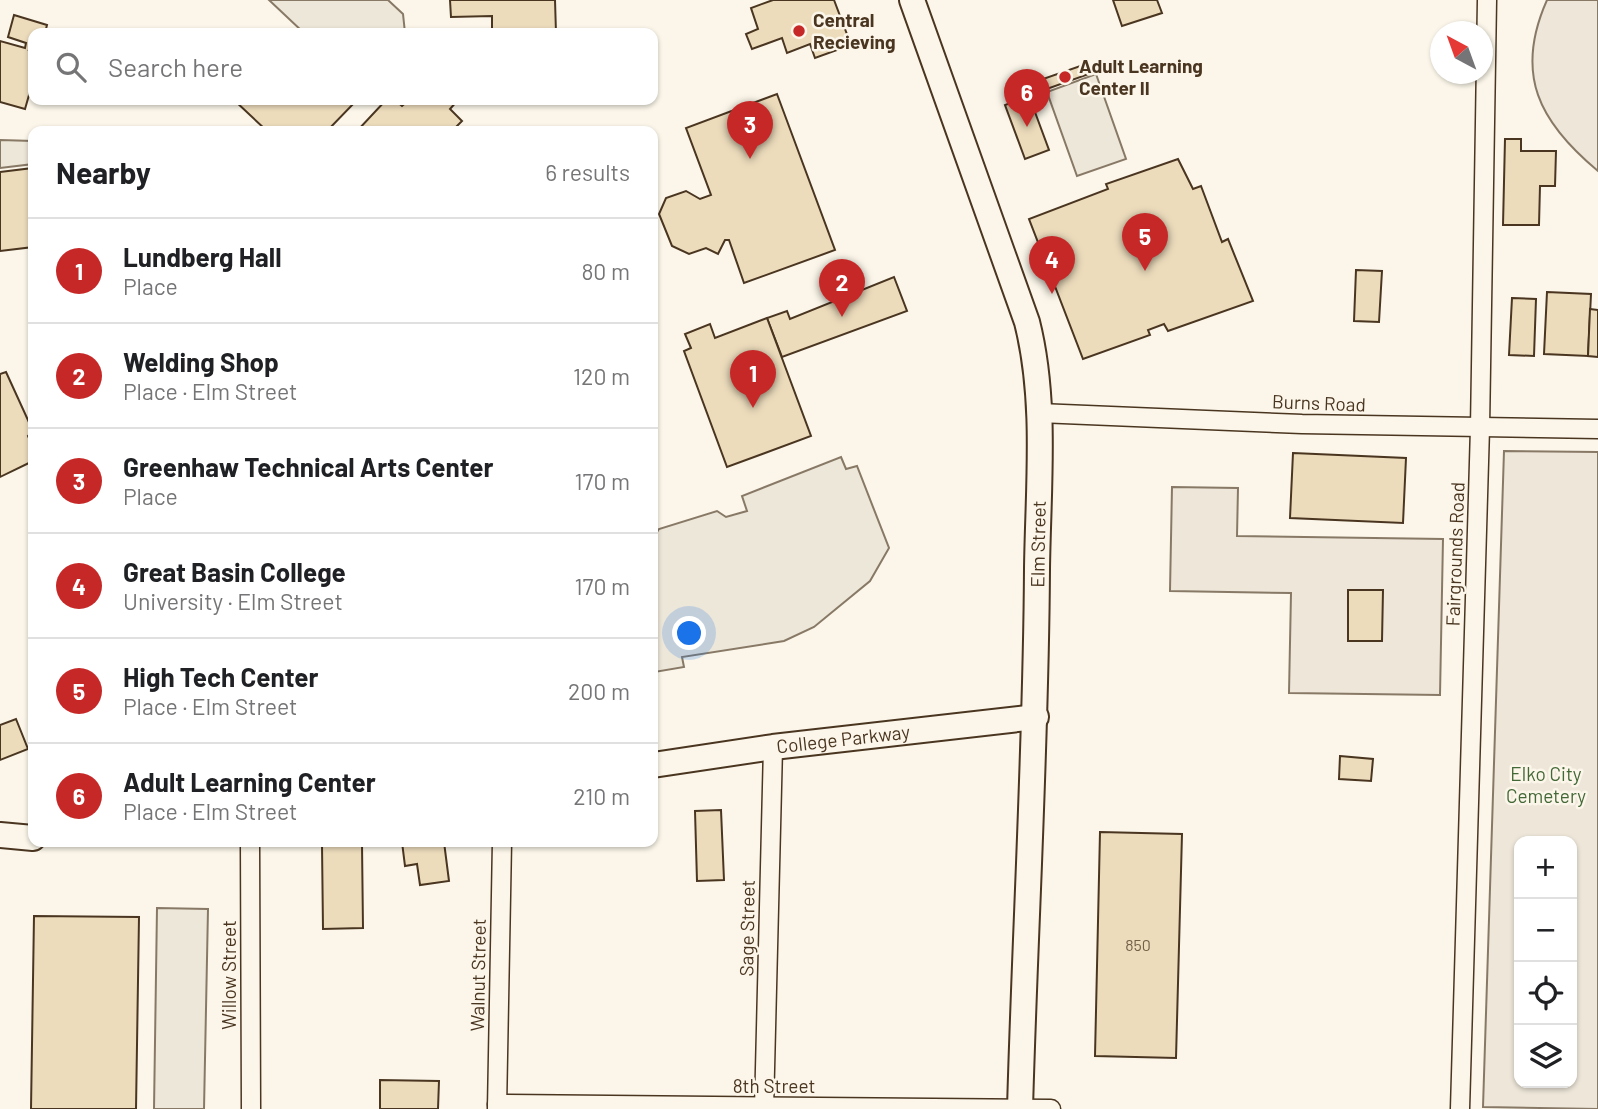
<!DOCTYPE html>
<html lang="en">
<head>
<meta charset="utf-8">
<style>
	:root { --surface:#fff; --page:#f6f6f6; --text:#202124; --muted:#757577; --line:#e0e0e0; --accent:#c62828 }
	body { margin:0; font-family:Barlow,sans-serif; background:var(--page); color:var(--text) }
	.controls { position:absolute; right:21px; bottom:21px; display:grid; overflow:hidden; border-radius:14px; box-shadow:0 2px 5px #0004 }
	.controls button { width:63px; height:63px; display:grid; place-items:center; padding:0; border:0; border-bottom:2px solid var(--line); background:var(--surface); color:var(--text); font:35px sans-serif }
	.compass { position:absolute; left:1430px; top:21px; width:63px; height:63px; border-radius:50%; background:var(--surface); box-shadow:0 2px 5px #0004; rotate:319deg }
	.you { position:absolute; left:690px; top:634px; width:24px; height:24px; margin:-18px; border:5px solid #fff; border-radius:50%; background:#1a73e8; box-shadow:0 0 0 10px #1a73e833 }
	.badge { display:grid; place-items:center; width:46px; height:46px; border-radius:50%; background:var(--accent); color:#fff; font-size:23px; font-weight:700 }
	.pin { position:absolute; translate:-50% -58px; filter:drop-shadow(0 2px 4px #0008) }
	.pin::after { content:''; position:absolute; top:37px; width:24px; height:21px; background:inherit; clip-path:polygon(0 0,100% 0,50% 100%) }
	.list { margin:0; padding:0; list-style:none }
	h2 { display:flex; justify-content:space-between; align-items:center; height:91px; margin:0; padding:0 28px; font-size:30px }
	h2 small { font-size:23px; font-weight:400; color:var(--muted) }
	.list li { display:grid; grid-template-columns:46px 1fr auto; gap:21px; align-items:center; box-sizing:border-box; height:105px; padding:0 28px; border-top:2px solid var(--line) }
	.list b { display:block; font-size:26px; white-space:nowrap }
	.list p { margin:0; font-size:23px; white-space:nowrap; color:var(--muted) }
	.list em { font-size:23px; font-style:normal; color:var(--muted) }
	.icon { flex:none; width:38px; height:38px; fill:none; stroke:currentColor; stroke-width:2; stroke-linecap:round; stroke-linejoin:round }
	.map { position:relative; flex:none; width:1598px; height:1109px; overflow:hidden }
	.search { position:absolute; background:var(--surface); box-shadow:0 2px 5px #0004; left:28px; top:28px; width:630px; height:77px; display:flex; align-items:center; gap:18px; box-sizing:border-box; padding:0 24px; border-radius:14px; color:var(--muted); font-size:26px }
	.panel { position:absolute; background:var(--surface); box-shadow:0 2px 5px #0004; left:28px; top:126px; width:630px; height:721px; border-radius:14px }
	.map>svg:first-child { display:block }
	.green { fill:#ede6d9; stroke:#887966; stroke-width:2; fill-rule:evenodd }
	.parking { fill:#ede7d9; stroke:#887966; stroke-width:2 }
	.building { fill:#ecdcbc; stroke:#4a3520; stroke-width:2 }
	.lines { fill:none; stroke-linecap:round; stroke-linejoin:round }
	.street-casing { stroke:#4a3520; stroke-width:21 }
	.secondary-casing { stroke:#4a3520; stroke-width:28 }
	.street { stroke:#fbf6e9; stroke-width:18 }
	.secondary { stroke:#fbf6e9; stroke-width:24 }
	.poi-dot { fill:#c62828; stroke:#fbf6e9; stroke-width:2.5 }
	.labels { text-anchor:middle; stroke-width:5; stroke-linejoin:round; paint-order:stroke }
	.number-label { font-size:16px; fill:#725f47 }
	.poi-label { font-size:19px; font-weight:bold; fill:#4a3520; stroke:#fbf6e9; text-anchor:start }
	.street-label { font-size:19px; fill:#4a3520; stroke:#fbf6e9 }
	.park-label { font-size:19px; fill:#436837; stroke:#fbf6e9 }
</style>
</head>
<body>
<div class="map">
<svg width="1598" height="1109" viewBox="0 0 1598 1109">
	<rect width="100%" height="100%" fill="#fbf6e9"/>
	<g class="green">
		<path d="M 1547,0 L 1598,0 L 1598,171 C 1539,122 1514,74 1547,0 Z"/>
		<path d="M 1504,451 L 1598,452 L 1598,1109 L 1483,1107 ZM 1519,841 L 1572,841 L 1572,1083 L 1519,1083 Z"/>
		<polygon points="1172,487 1238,488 1237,536 1443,539 1440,695 1289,693 1291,593 1170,591"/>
	</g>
	<g class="parking">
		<polygon points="269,0 388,0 403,14 405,33 304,33"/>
		<polygon points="1096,74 1126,159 1077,176 1047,92"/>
		<polygon points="0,140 33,141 33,164 0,168"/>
		<polygon points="841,457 846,469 857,466 889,548 870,581 814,627 784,641 682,657 684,667 654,672 653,680 653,538 659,529 717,511 726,517 747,511 742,496"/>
		<polygon points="157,908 208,909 204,1109 154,1109"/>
	</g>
	<g class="building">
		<polygon points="450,0 555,0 556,33 492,33 492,16 451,17"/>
		<polygon points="773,0 834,0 851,45 815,58 810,44 787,53 782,38 752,49 746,34 758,29 751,8"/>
		<polygon points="1113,0 1157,0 1162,13 1122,26"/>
		<polygon points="14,15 47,25 45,33 33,33 33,45 29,50 33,51 33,81 25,109 0,102 0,41 25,48 26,43 8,37"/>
		<polygon points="1086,64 1089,74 1044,90 1040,80"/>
		<polygon points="777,94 835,250 744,283 729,240 725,240 718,254 706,248 689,254 672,246 659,214 666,198 686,191 700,199 711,195 686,128"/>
		<polygon points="1029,96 1049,150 1025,159 1005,105"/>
		<polygon points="234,100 357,100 327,131 267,131"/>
		<polygon points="386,100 395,100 402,106 409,100 458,100 450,109 462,121 452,131 357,131"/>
		<polygon points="1505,139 1521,139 1521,151 1556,151 1555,186 1540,186 1539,225 1503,225"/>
		<polygon points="1178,159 1193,189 1201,186 1222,242 1228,239 1253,301 1168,331 1164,324 1148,330 1150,335 1083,359 1029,219 1108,189 1106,184"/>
		<polygon points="33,168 33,247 0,251 0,172"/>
		<polygon points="1356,270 1382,271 1379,322 1354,321"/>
		<polygon points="894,277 907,311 782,357 767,318 787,311 790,319"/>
		<polygon points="1547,292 1591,294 1588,356 1544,354"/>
		<polygon points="1512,298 1536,299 1534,356 1509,355"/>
		<polygon points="1590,309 1598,310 1598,357 1588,356"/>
		<polygon points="767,318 811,436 727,467 684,351 691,348 685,334 710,324 715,338"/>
		<polygon points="6,372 33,431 28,436 33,447 33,461 0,477 0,374"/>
		<polygon points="1293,453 1406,458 1403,523 1290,518"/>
		<polygon points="1348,590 1383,590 1382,641 1348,641"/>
		<polygon points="16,719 28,749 0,760 0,725"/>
		<polygon points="1340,756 1373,759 1371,781 1339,779"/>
		<polygon points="721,810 724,880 697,881 695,811"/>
		<polygon points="1100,832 1182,834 1176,1058 1095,1056"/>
		<polygon points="402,842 444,842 449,881 420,885 417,864 405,866"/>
		<polygon points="362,844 363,928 323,929 322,845"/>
		<polygon points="34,916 139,917 136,1109 31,1109"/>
		<polygon points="380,1080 439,1081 438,1109 380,1109"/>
	</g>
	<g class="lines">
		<g class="street-casing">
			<g id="street">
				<polyline points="1039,413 1302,424 1598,429"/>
				<polyline points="250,842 251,1109"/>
				<polyline points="497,1104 1051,1109"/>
				<polyline points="497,1109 502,842"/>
				<polyline points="764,1109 773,747"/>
				<polyline points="1460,1109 1480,428 1487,0"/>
			</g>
		</g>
		<g class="secondary-casing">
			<g id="secondary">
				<path d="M 912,0 L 1027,322 C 1047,401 1038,488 1037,569 C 1036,749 1025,929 1020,1109"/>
				<path id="s1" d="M 653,765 L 773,747 L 1036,717"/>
				<polyline points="0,835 33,838"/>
			</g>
		</g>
		<use href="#street" class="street"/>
		<use href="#secondary" class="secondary"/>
	</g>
	<g class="poi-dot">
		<circle cx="799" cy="31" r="7"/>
		<circle cx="1065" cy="77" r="7"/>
	</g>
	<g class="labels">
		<g class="number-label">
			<text x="1138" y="951">850</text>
		</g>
		<g class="poi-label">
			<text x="813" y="27">Central<tspan x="813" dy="22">Recieving</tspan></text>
			<text x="1079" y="73">Adult Learning<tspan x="1079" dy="22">Center II</tspan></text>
		</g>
		<g class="street-label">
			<text transform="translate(1319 403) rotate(2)" y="7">Burns Road</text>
			<text transform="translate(1038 544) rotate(-89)" y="7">Elm Street</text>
			<text transform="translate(1455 554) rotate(-88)" y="7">Fairgrounds Road</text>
			<text dy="7" stroke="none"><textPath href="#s1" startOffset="192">College Parkway</textPath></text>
			<text transform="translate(747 928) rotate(-89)" y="7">Sage Street</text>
			<text transform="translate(229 975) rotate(-90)" y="7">Willow Street</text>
			<text transform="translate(478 975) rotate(-89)" y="7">Walnut Street</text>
			<text x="774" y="1093">8th Street</text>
		</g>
		<g class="park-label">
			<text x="1546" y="781">Elko City<tspan x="1546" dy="22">Cemetery</tspan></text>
		</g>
	</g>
</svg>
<div class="controls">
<button>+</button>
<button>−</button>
<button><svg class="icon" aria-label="locate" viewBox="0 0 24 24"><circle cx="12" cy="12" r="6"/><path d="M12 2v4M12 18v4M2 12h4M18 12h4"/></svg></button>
<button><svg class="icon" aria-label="layers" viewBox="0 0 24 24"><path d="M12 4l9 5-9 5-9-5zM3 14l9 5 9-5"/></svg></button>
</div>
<svg class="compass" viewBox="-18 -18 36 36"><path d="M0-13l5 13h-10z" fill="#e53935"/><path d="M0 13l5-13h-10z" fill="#757577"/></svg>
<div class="you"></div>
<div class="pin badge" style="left:753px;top:408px">1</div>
<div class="pin badge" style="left:842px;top:317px">2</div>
<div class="pin badge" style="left:750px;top:159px">3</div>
<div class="pin badge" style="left:1052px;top:294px">4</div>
<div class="pin badge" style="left:1145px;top:271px">5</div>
<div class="pin badge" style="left:1027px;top:127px">6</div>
<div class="search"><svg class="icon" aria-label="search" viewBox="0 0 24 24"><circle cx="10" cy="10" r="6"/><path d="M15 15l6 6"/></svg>Search here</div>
<section class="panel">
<h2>Nearby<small>6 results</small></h2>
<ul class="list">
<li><span class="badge">1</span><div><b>Lundberg Hall</b><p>Place</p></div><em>80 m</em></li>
<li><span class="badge">2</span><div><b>Welding Shop</b><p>Place · Elm Street</p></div><em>120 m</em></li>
<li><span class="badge">3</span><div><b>Greenhaw Technical Arts Center</b><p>Place</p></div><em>170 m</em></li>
<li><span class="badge">4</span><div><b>Great Basin College</b><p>University · Elm Street</p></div><em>170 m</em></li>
<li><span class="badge">5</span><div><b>High Tech Center</b><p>Place · Elm Street</p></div><em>200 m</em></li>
<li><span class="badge">6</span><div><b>Adult Learning Center</b><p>Place · Elm Street</p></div><em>210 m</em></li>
</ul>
</section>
</div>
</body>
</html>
